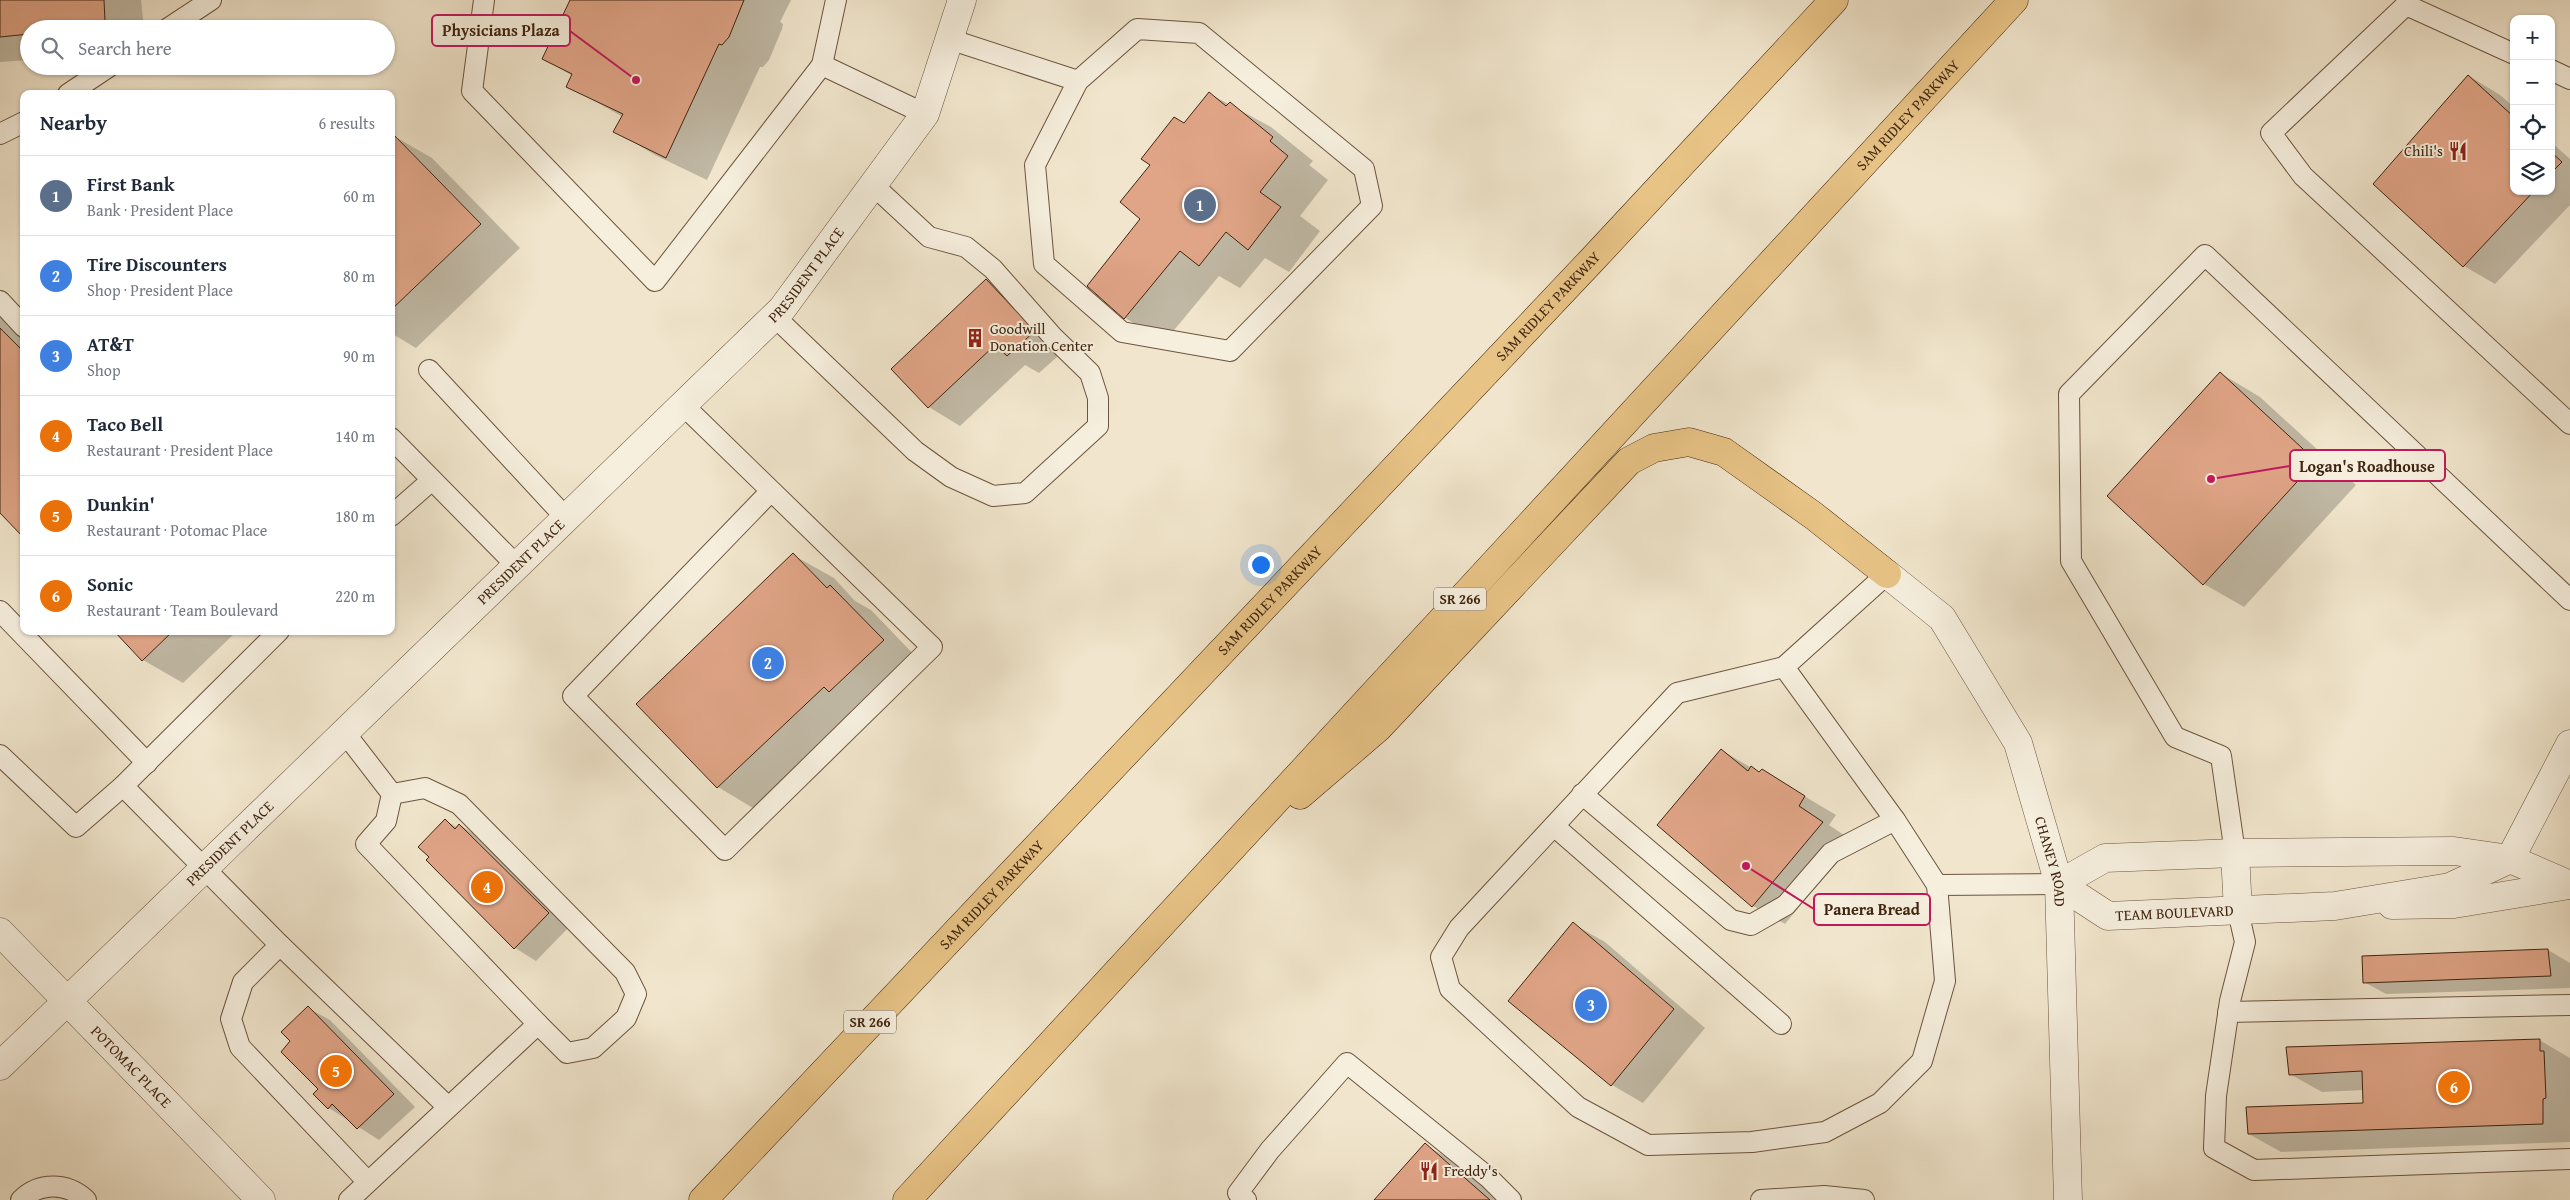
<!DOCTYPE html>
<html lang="en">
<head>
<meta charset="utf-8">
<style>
	:root { --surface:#fff; --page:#f2f2f3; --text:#1f2937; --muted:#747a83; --line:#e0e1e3; --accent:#ea580c }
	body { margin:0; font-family:"Gentium Book Plus",serif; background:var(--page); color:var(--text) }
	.controls { position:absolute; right:15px; top:15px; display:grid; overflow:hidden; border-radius:10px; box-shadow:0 1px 4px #0004 }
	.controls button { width:45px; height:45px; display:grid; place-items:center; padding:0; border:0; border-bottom:1px solid var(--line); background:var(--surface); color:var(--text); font:25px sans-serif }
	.you { position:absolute; left:1260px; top:564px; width:18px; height:18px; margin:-12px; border:4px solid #fff; border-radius:50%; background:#1a73e8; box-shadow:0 0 0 8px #1a73e833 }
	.badge { display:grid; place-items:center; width:32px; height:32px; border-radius:50%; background:var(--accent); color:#fff; font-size:16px; font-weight:700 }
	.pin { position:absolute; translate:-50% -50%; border:2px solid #fff; box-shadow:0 1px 5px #0006 }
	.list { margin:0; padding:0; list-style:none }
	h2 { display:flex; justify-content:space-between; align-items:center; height:65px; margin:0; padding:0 20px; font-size:21px }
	h2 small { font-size:16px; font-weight:400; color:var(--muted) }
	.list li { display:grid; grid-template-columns:32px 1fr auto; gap:15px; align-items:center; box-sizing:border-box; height:80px; padding:0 20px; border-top:1px solid var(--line) }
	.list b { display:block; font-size:19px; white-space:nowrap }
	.list p { margin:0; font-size:16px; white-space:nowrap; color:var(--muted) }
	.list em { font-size:16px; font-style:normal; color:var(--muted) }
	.icon { flex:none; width:28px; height:28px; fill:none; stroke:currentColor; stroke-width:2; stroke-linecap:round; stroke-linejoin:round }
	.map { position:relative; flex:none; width:2570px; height:1200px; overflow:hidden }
	.search { position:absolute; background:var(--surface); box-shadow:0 1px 4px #0004; left:20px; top:20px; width:375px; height:55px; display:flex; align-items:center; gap:12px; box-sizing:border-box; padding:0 18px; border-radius:28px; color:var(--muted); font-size:19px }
	.panel { position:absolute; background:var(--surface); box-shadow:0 1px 4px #0004; left:20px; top:90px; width:375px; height:545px; border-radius:10px }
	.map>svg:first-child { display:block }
	.shadow { fill:#0003 }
	.building { fill:#e0a587; stroke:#3f240f }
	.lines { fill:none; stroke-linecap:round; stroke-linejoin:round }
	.service-casing { stroke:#6c543e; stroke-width:22 }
	.minor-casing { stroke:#6c543e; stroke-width:29 }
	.tertiary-casing { stroke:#6c543e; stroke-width:29 }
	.primary-casing { stroke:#3f240f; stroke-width:29 }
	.service { stroke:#f6efde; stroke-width:20 }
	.minor { stroke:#f6efde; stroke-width:28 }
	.tertiary { stroke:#f6efde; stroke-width:28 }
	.primary { stroke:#e8c386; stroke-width:28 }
	.labels { text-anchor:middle; stroke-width:4; stroke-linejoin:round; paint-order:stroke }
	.shield { fill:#f6efde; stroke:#76614d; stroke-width:1 }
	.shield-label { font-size:14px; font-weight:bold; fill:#3f240f }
	.street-label { font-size:15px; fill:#3f240f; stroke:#f6efde }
	.poi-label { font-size:15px; fill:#3f240f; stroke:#f6efde; text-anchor:start }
	.leader { fill:none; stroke:#c2185b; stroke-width:2 }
	.callout-dot { fill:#c2185b; stroke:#f6efde; stroke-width:2 }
	.callout { fill:#f6efde; stroke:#c2185b; stroke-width:2 }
	.callout-label { font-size:16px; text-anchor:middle; font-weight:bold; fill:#3f240f }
</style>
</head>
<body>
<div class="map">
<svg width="2570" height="1200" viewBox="0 0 2570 1200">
	<rect width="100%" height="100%" fill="#f1e6cd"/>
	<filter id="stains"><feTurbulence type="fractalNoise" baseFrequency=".004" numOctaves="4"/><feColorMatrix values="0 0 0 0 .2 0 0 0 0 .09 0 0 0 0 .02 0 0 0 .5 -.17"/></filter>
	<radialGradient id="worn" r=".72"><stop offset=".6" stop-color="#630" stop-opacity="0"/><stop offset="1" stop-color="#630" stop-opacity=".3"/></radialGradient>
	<g class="shadow">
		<polygon points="0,0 141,0 144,29 29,29 29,60 0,62"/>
		<polygon points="571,0 791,0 780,22 783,24 782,29 769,60 763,67 760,67 707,180 655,155 615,131 623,117 568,86 573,76 543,59"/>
		<polygon points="2469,76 2500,95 2514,107 2514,191 2551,191 2551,142 2570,159 2570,205 2495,284 2464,266"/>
		<polygon points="1210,94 1271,127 1313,161 1309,165 1328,180 1300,216 1320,231 1289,272 1265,258 1240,288 1219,276 1165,341 1125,318 1089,286 1141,219 1185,124"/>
		<polygon points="392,135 432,158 520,248 416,348 391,333"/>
		<polygon points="986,280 1018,298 1066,349 1039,373 1025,365 960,426 929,407 893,369"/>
		<polygon points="0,311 24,336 24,536 0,511"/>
		<polygon points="2220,373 2260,397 2356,485 2244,607 2204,584"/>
		<polygon points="793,555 834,578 855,601 871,610 923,664 758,811 718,787 637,704"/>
		<polygon points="116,631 237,631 183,683 143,660"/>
		<polygon points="1721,750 1760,773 1762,771 1836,815 1829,825 1853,841 1785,924 1753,906 1658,825"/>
		<polygon points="445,820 458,828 460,825 481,838 570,926 536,961 515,948 431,857"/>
		<polygon points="1573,924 1605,942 1705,1028 1643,1103 1612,1085 1510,1001"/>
		<polygon points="2548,950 2570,963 2570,988 2386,994 2364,982 2363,957"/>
		<polygon points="308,1008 330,1020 415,1107 379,1140 329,1108 292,1041"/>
		<polygon points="2539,1040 2570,1058 2570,1142 2281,1152 2249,1134 2364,1104 2364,1090 2322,1092 2290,1074"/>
		<polygon points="1425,1145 1457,1163 1499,1200 1376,1200"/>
	</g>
	<g class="building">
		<polygon points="0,0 104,0 105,21 41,26 42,29 29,29 29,34 0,37"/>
		<polygon points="570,0 744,0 729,37 722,45 719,44 666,158 613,132 623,114 566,87 572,74 542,59"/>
		<polygon points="2468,75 2514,117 2514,191 2534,191 2463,267 2373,184"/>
		<polygon points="1209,92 1226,106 1230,102 1273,137 1270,141 1288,156 1260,192 1281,207 1248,250 1226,232 1199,266 1180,251 1124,319 1087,286 1140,219 1120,202 1150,165 1141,159 1174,117 1184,123"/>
		<polygon points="392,133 481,224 391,310 391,134"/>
		<polygon points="2551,152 2562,162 2551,173"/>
		<polygon points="986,279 1035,331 1007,356 995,345 928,408 891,369"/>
		<polygon points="0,328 24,352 24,538 0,513"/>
		<polygon points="2220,372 2316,461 2203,585 2107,496"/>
		<polygon points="793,553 827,588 830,585 884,640 829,692 824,687 717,788 636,704"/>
		<polygon points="114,631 173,631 142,661"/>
		<polygon points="1721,749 1748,771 1751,766 1759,772 1762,769 1805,796 1799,806 1823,822 1752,907 1657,825"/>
		<polygon points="445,819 455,829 459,824 549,913 514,949 426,860 429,857 418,847"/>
		<polygon points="1573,922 1674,1009 1611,1086 1508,1001"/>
		<polygon points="2548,949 2551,976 2363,983 2362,956"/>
		<polygon points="308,1006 394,1094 357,1129 332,1104 328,1109 313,1094 318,1089 281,1052 290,1041 281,1032"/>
		<polygon points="2540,1039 2540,1051 2544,1051 2546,1098 2543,1099 2543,1124 2248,1134 2246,1107 2363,1103 2362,1071 2289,1075 2286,1047"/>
		<polygon points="1425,1143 1490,1200 1374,1200"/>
	</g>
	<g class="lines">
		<g class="service-casing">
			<g id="service">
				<polyline points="484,0 472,91 655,281 822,65 925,114"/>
				<polyline points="167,29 211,0"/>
				<polyline points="949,39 1078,81 1137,29 1199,33 1364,169 1372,206 1230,351 1122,332 1044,264 1035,165 1078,81"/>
				<polyline points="2514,54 2406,5 2271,133 2303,176 2570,424"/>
				<polyline points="822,65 836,0"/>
				<polyline points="2551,70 2570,79"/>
				<polyline points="68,94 110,66"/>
				<polyline points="0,134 24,122"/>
				<polyline points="0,301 24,327"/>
				<polyline points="774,316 915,451 951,477 993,496 1025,493 1098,426 1098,398 1090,373 1054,338 993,269 966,247 929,237 873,185"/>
				<polyline points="429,370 566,518"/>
				<polyline points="683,405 932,647 725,850 573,696 771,491"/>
				<polyline points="391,438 517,566"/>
				<polyline points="391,516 432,480"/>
				<polyline points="1887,574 1784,667 1677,693 1459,928 1441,957 1450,989 1578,1107 1648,1145 1752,1142 1825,1132 1880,1103 1922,1061 1945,981 1937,885 2059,884"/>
				<polyline points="0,611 147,763"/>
				<polyline points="1784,667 1895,820 1937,885"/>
				<polyline points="345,733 392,794 386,821 366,844 538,1024 349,1200"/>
				<polyline points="0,755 76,827 123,786 279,631"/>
				<polyline points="123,786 280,945 448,1107"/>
				<polyline points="392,794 425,788 459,804 625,972 636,994 626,1018 593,1048 567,1053 538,1024"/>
				<polyline points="1582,794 1731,920 1751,925 1786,905 1831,853 1895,820"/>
				<polyline points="1554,826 1781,1024"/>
				<polyline points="2235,853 2221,756 2175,737 2071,561 2069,394 2205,255 2570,600"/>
				<polyline points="2238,911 2245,942 2230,1001 2216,1096 2214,1148 2254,1170 2570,1159"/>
				<polyline points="280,945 243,982 231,1019 240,1047 367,1181"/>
				<polyline points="2228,1012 2570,1005"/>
				<path d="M 21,1200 C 39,1182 67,1182 86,1200"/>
				<polyline points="1246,1200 1238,1193 1270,1150 1347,1063 1489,1178 1511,1200"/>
				<polyline points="1761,1200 1824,1196 1864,1200"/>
			</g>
		</g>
		<g class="minor-casing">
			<g id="minor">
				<polyline points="2235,853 2238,911"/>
				<polyline points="2510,859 2570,885"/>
				<polyline points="2392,905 2454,904 2569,885"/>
				<path id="s1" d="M 0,932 L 261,1200"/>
				<path id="s2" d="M 0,1066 L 782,309 L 925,114 L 962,0"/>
			</g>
		</g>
		<g class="tertiary-casing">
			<g id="tertiary">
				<path id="s3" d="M 1887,574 L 1942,618 L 2018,743 L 2059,884 L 2068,1200"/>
				<path id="s4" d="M 2059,884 L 2108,916 L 2335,906 L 2450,887 L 2510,859 L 2570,744"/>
				<polyline points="2059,884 2105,858 2235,853 2454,851 2510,859"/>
			</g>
		</g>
		<g class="primary-casing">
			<g id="primary">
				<polyline points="1300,795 1378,728 1629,461 1654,448 1689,442 1724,452 1814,516 1887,574"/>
				<path id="s5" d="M 703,1200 L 1592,260 L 1834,0"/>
				<path id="s6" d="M 907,1200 L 2014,0"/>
			</g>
		</g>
		<use href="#service" class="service"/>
		<use href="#minor" class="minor"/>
		<use href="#tertiary" class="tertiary"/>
		<use href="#primary" class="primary"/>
	</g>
	<defs>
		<g id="restaurant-bare" transform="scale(1.5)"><path d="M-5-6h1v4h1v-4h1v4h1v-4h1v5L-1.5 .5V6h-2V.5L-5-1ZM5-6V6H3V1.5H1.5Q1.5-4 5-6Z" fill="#8f2418" stroke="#f6efde" stroke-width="2.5" paint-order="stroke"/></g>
		<g id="building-bare" transform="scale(1.5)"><path d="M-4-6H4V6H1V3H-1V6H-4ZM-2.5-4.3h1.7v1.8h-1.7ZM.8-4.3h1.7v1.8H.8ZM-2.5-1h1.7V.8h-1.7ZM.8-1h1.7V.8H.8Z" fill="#8f2418" stroke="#f6efde" stroke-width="2.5" paint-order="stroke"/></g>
	</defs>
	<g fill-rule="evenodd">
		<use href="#restaurant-bare" x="2458" y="151"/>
		<use href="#building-bare" x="975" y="338"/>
		<use href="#restaurant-bare" x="1429" y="1171"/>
	</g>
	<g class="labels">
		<g class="shield">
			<rect x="1434" y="587.5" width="52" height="23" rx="4"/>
			<rect x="844" y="1010.5" width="52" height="23" rx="4"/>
		</g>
		<g class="shield-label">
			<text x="1460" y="604">SR 266</text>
			<text x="870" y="1027">SR 266</text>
		</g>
		<g class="street-label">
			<text dy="5" stroke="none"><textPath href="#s6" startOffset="1476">SAM RIDLEY PARKWAY</textPath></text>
			<text dy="5" stroke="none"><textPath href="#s2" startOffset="1130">PRESIDENT PLACE</textPath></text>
			<text dy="5" stroke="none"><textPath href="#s5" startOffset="1230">SAM RIDLEY PARKWAY</textPath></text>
			<text dy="5" stroke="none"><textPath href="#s2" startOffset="725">PRESIDENT PLACE</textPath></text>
			<text dy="5" stroke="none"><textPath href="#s5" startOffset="825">SAM RIDLEY PARKWAY</textPath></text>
			<text dy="5" stroke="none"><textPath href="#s2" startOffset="320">PRESIDENT PLACE</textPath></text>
			<text dy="5" stroke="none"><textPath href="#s3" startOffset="340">CHANEY ROAD</textPath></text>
			<text dy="5" stroke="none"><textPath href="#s5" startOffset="420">SAM RIDLEY PARKWAY</textPath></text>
			<text dy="5" stroke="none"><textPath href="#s4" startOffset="125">TEAM BOULEVARD</textPath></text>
			<text dy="5" stroke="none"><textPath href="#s1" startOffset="188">POTOMAC PLACE</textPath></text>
		</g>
		<g class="poi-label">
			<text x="2443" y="156" text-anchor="end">Chili's</text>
			<text x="990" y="334">Goodwill<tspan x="990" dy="17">Donation Center</tspan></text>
			<text x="1444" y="1176">Freddy's</text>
		</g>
	</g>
	<path class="leader" d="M636 80L570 31M2211 479L2290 466M1746 866L1814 909"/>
	<g class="callout-dot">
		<circle cx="636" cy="80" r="5"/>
		<circle cx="2211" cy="479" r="5"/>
		<circle cx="1746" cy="866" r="5"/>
	</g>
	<g class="callout">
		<rect x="432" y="15" width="138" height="31" rx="5"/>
		<rect x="2290" y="450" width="155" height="31" rx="5"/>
		<rect x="1814" y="894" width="116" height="31" rx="5"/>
	</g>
	<g class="callout-label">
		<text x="501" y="36">Physicians Plaza</text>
		<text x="2367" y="472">Logan's Roadhouse</text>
		<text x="1872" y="915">Panera Bread</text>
	</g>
	<rect width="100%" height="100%" filter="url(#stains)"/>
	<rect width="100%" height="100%" fill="url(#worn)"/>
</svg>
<div class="controls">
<button>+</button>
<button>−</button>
<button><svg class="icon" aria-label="locate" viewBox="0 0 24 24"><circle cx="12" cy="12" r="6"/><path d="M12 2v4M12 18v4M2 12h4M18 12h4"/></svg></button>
<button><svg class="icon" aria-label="layers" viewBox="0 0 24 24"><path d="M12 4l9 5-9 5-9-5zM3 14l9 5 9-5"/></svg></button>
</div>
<div class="you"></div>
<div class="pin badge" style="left:1200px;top:205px;background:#5c6f8a">1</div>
<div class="pin badge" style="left:768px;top:663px;background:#3f7fe0">2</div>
<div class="pin badge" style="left:1591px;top:1005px;background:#3f7fe0">3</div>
<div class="pin badge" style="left:487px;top:887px;background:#e8710a">4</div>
<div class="pin badge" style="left:336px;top:1071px;background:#e8710a">5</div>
<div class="pin badge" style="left:2454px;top:1087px;background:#e8710a">6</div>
<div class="search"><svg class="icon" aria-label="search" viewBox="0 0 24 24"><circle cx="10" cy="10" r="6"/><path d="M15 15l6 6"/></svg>Search here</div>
<section class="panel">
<h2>Nearby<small>6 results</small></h2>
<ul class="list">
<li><span class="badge" style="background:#5c6f8a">1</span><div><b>First Bank</b><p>Bank · President Place</p></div><em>60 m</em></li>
<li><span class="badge" style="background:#3f7fe0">2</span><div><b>Tire Discounters</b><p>Shop · President Place</p></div><em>80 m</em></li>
<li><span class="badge" style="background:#3f7fe0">3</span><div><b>AT&amp;T</b><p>Shop</p></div><em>90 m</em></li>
<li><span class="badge" style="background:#e8710a">4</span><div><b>Taco Bell</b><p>Restaurant · President Place</p></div><em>140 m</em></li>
<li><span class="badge" style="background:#e8710a">5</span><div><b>Dunkin'</b><p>Restaurant · Potomac Place</p></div><em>180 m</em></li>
<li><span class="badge" style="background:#e8710a">6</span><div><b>Sonic</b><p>Restaurant · Team Boulevard</p></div><em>220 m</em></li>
</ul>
</section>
</div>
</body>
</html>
